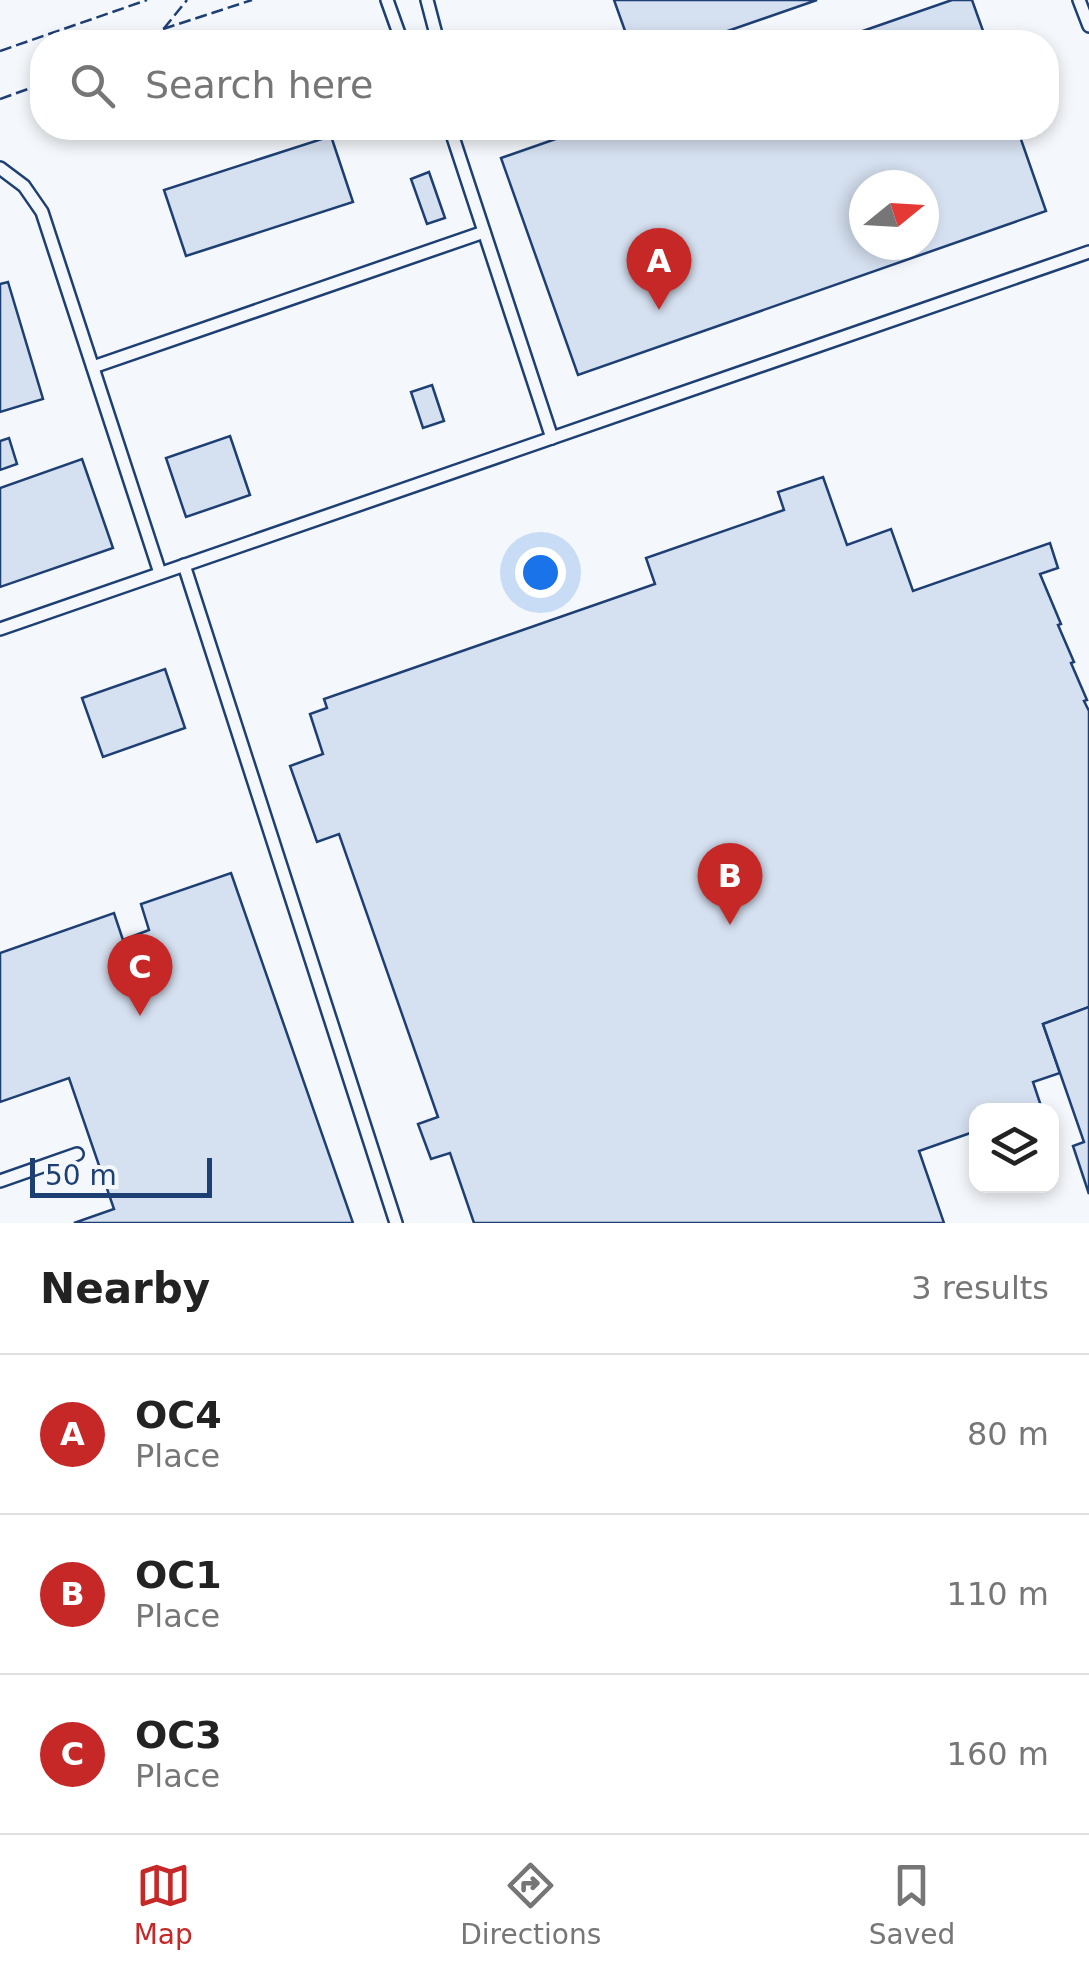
<!DOCTYPE html>
<html lang="en">
<head>
<meta charset="utf-8">
<style>
	:root { --surface:#fff; --page:#f6f6f6; --text:#222; --muted:#767676; --line:#e0e0e0; --accent:#c62828 }
	body { margin:0; font-family:"DejaVu Sans",sans-serif; background:var(--page); color:var(--text) }
	.controls { position:absolute; right:30px; bottom:30px; display:grid; overflow:hidden; border-radius:20px; box-shadow:0 5px 15px #0003 }
	.controls button { width:90px; height:90px; display:grid; place-items:center; padding:0; border:0; border-bottom:2px solid var(--line); background:var(--surface); color:var(--text); font:50px sans-serif }
	.compass { position:absolute; left:849px; top:170px; width:90px; height:90px; border-radius:50%; background:var(--surface); box-shadow:0 5px 15px #0003; rotate:72deg }
	.scale { position:absolute; left:30px; bottom:25px; width:182px; box-sizing:border-box; padding-left:10px; border:5px solid #1d3f73; border-top:0; font-size:28px; line-height:35px; white-space:nowrap; color:#1d3f73; -webkit-text-stroke:8px #f4f7fb; paint-order:stroke }
	.you { position:absolute; left:540px; top:572px; width:35px; height:35px; margin:-25px; border:8px solid #fff; border-radius:50%; background:#1a73e8; box-shadow:0 0 0 15px #1a73e833 }
	.badge { display:grid; place-items:center; width:65px; height:65px; border-radius:50%; background:var(--accent); color:#fff; font-size:32px; font-weight:700 }
	.pin { position:absolute; translate:-50% -82px; filter:drop-shadow(0 2px 5px #0008) }
	.pin::after { content:''; position:absolute; top:52px; width:35px; height:30px; background:inherit; clip-path:polygon(0 0,100% 0,50% 100%) }
	.list { margin:0; padding:0; list-style:none }
	h2 { display:flex; justify-content:space-between; align-items:center; height:130px; margin:0; padding:0 40px; font-size:42px }
	h2 small { font-size:32px; font-weight:400; color:var(--muted) }
	.list li { display:grid; grid-template-columns:65px 1fr auto; gap:30px; align-items:center; box-sizing:border-box; height:160px; padding:0 40px; border-top:2px solid var(--line) }
	.list b { display:block; font-size:38px; white-space:nowrap }
	.list p { margin:0; font-size:32px; white-space:nowrap; color:var(--muted) }
	.list em { font-size:32px; font-style:normal; color:var(--muted) }
	.icon { flex:none; width:55px; height:55px; fill:none; stroke:currentColor; stroke-width:2; stroke-linecap:round; stroke-linejoin:round }
	.map { position:relative; flex:none; width:1089px; height:1223px; overflow:hidden }
	.search { position:absolute; background:var(--surface); box-shadow:0 5px 15px #0003; left:30px; right:30px; top:30px; height:110px; display:flex; align-items:center; gap:25px; box-sizing:border-box; padding:0 35px; border-radius:40px; color:var(--muted); font-size:38px }
	.sheet { height:610px; background:var(--surface) }
	nav { display:flex; justify-content:space-around; align-items:center; box-sizing:border-box; height:140px; border-top:2px solid var(--line); background:var(--surface); font-size:28px; color:var(--muted) }
	nav a { display:grid; justify-items:center; gap:5px }
	nav .on { color:var(--accent) }
	.map>svg:first-child { display:block }
	.building { fill:#d5e0f0; stroke:#1d3f73; stroke-width:2.5; fill-rule:evenodd }
	.lines { fill:none; stroke-linecap:round; stroke-linejoin:round }
	.lane-casing { stroke:#1d3f73; stroke-width:16 }
	.lane { stroke:#f4f7fb; stroke-width:11 }
	.fence { stroke:#1d3f73; stroke-width:2.5; stroke-dasharray:12 5; stroke-linecap:butt }
</style>
</head>
<body>
<div class="map">
<svg width="1089" height="1223" viewBox="0 0 1089 1223">
	<rect width="100%" height="100%" fill="#f4f7fb"/>
	<g class="building">
		<polygon points="614,0 817,0 696,42 629,42"/>
		<polygon points="952,0 972,0 987,42 831,42"/>
		<path d="M 587,128 L 1017,128 L 1046,211 L 578,375 L 501,158 ZM 864,185 L 924,185 L 924,245 L 864,245 Z"/>
		<polygon points="331,136 353,202 186,256 164,190"/>
		<polygon points="429,172 445,218 427,224 411,179"/>
		<polygon points="8,282 43,399 0,412 0,284"/>
		<polygon points="432,385 444,421 423,428 411,392"/>
		<polygon points="230,436 250,495 186,517 166,458"/>
		<polygon points="9,438 17,464 0,470 0,441"/>
		<polygon points="82,459 113,548 0,587 0,488"/>
		<polygon points="823,477 847,545 891,529 913,591 1050,543 1058,568 1040,574 1061,624 1058,625 1074,662 1071,663 1087,700 1084,701 1089,711 1089,1007 1043,1024 1060,1073 1033,1082 1042,1109 1036,1110 976,1110 976,1131 919,1151 944,1223 474,1223 450,1153 431,1159 418,1124 438,1117 339,834 317,842 290,766 323,754 310,714 327,708 324,699 655,584 646,558 784,510 778,492"/>
		<polygon points="165,669 185,728 103,757 82,698"/>
		<polygon points="231,873 353,1223 74,1223 114,1209 69,1078 0,1102 0,953 114,913 123,940 149,930 141,904"/>
		<polygon points="1089,1007 1089,1194 1073,1146 1084,1142 1043,1024"/>
	</g>
	<g class="lines">
		<g class="lane-casing">
			<g id="lane">
				<polyline points="387,0 402,42"/>
				<polyline points="427,0 438,42"/>
				<polyline points="1079,0 1089,26"/>
				<polyline points="450,128 552,438"/>
				<polyline points="0,168 24,186 42,212 160,573"/>
				<polyline points="93,367 484,232"/>
				<polyline points="184,565 396,1223"/>
				<polyline points="0,629 1089,252"/>
				<polyline points="0,1181 77,1154"/>
			</g>
		</g>
		<use href="#lane" class="lane"/>
		<g class="fence">
			<polyline points="163,29 252,0"/>
			<polyline points="153,42 187,0"/>
			<polyline points="0,51 147,0"/>
			<polyline points="0,99 42,84"/>
		</g>
	</g>
</svg>
<div class="controls">
<button><svg class="icon" aria-label="layers" viewBox="0 0 24 24"><path d="M12 4l9 5-9 5-9-5zM3 14l9 5 9-5"/></svg></button>
</div>
<svg class="compass" viewBox="-18 -18 36 36"><path d="M0-13l5 13h-10z" fill="#e53935"/><path d="M0 13l5-13h-10z" fill="#767676"/></svg>
<div class="scale">50 m</div>
<div class="you"></div>
<div class="pin badge" style="left:659px;top:310px">A</div>
<div class="pin badge" style="left:730px;top:925px">B</div>
<div class="pin badge" style="left:140px;top:1016px">C</div>
<div class="search"><svg class="icon" aria-label="search" viewBox="0 0 24 24"><circle cx="10" cy="10" r="6"/><path d="M15 15l6 6"/></svg>Search here</div>
</div>
<section class="sheet">
<h2>Nearby<small>3 results</small></h2>
<ul class="list">
<li><span class="badge">A</span><div><b>OC4</b><p>Place</p></div><em>80 m</em></li>
<li><span class="badge">B</span><div><b>OC1</b><p>Place</p></div><em>110 m</em></li>
<li><span class="badge">C</span><div><b>OC3</b><p>Place</p></div><em>160 m</em></li>
</ul>
</section>
<nav>
<a class="on"><svg class="icon" aria-label="map" viewBox="0 0 24 24"><path d="M3 6l6-2 6 2 6-2v14l-6 2-6-2-6 2zM9 4v14M15 6v14"/></svg>Map</a>
<a><svg class="icon" aria-label="directions" viewBox="0 0 24 24"><path d="M12 3l9 9-9 9-9-9zM9 14v-3h6M13 9l2 2-2 2"/></svg>Directions</a>
<a><svg class="icon" aria-label="saved" viewBox="0 0 24 24"><path d="M7 4h10v16l-5-4-5 4z"/></svg>Saved</a>
</nav>
</body>
</html>
